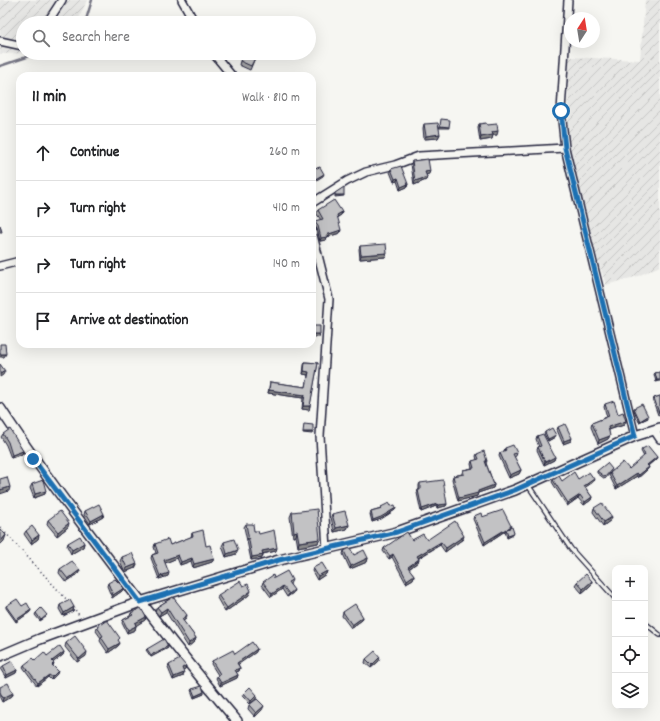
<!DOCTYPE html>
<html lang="en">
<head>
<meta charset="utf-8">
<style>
	:root { --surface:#fff; --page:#f2f2f2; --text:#202124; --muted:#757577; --line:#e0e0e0 }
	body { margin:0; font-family:Dekko,sans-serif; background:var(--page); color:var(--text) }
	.controls { position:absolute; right:12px; bottom:12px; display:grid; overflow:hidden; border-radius:8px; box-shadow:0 4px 16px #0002 }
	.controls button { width:36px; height:36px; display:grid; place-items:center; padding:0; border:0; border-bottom:1px solid var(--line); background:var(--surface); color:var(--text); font:20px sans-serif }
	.compass { position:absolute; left:564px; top:12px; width:36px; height:36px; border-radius:50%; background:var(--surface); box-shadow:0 4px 16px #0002; rotate:12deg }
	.stop { position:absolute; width:12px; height:12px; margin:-9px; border:3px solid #1f6fb2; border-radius:50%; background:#fff }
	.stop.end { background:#1f6fb2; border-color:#fff; box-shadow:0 1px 4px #0008 }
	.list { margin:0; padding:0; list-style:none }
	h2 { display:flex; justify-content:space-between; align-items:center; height:52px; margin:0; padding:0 16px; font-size:17px }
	h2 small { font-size:13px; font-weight:400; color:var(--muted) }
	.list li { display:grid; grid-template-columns:26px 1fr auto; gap:12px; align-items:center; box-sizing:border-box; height:56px; padding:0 16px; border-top:1px solid var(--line) }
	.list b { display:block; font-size:15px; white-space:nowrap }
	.list em { font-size:13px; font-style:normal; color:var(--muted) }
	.icon { flex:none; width:22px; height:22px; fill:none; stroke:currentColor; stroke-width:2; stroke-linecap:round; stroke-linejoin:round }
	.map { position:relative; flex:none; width:660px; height:721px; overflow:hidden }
	.search { position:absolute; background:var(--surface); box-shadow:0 4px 16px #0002; left:16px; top:16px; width:300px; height:44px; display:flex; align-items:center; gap:10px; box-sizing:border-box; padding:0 14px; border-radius:22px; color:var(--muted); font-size:15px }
	.panel { position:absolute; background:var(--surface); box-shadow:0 4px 16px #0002; left:16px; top:72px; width:300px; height:276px; border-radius:12px }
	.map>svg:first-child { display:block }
	.industrial { fill:url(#industrial-furrows) }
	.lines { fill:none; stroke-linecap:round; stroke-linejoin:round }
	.stream { stroke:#757583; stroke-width:2.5 }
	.service-casing { stroke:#22223b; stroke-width:6 }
	.minor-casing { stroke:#22223b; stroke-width:10 }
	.tertiary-casing { stroke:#22223b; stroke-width:12 }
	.path { stroke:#22223b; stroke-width:1.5; stroke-dasharray:1 3; stroke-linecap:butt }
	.service { stroke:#f6f6f2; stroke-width:3.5 }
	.minor { stroke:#f6f6f2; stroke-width:7 }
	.tertiary { stroke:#f6f6f2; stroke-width:9 }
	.wall { fill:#a7a7a9; stroke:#22223b }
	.shaded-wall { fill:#888889; stroke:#22223b }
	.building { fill:#c2c2c4; stroke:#22223b }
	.route { stroke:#1f6fb2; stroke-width:5 }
</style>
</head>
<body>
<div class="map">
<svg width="660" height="721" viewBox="0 0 660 721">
	<defs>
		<pattern id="industrial-furrows" width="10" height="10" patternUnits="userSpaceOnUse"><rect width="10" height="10" fill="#e6e6e4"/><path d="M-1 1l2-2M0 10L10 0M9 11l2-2" fill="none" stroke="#c5c5c4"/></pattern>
	</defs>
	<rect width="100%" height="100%" fill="#f6f6f2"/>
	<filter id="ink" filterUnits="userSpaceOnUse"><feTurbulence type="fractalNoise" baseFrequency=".025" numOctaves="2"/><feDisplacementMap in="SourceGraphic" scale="8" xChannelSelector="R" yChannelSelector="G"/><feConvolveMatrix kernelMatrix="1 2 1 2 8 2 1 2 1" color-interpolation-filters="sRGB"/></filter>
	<g filter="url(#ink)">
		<g class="industrial">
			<polygon points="0,0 87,0 77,23 23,23 23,53 25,53 0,54"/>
			<polygon points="645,0 660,0 660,266 638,276 606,285 587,227 567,141 569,57 640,60"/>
		</g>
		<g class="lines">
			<g class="stream">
				<polyline points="85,23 92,0"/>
				<polyline points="0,66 27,57 32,53"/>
			</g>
			<g class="service-casing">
				<g id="service">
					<polyline points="528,485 571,549 615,598"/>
					<polyline points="645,623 660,635"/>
				</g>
			</g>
			<g class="minor-casing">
				<g id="minor">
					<polyline points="182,0 195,23"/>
					<polyline points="47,23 62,0"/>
					<polyline points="0,41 23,46"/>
					<polyline points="213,53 232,76"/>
					<polyline points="565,148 561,111 568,0"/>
					<polyline points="312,203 347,181 366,172 395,165 419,156 565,148 635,436"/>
					<polyline points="312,231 329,299 320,436 327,549"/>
					<polyline points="0,266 20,261"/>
					<polyline points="654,430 660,439"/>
				</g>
			</g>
			<g class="tertiary-casing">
				<g id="tertiary">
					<path d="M 0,408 C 32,457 66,503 101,549 C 145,608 189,665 237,721"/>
					<polyline points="0,656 40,639 140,602 279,560 397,532 515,490 635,436 660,428"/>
				</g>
			</g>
			<g class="path">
				<polyline points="0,527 69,602"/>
				<polyline points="73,607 79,615"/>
			</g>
			<use href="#service" class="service"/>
			<use href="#minor" class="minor"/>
			<use href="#tertiary" class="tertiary"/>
		</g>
		<g class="wall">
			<polygon points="255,58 250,70 239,65 240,61"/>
			<polygon points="424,124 440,134 438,138 424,139 423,128"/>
			<polygon points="479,124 487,125 497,135 493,135 492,139 480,141 478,128"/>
			<polygon points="412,161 429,174 426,174 427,177 426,180 414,185 411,164"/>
			<polygon points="391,169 408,184 407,187 400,190 397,181 394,182 390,172"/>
			<polygon points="318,210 342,212 341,215 337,217 340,233 327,237 326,240 320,241 317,229 313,224 314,221 321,220 316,213"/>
			<polygon points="360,246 387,253 385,257 360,259 359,249"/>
			<polygon points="305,362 318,363 309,410 302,409 303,398 268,393 270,382 306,387 308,375 303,374 304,365"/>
			<polygon points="660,372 656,382 654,374 655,373"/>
			<polygon points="660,396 660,414 658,415 653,401 654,398"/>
			<polygon points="605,404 618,414 624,425 609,430 608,439 598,444 591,427 592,423 607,417 604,407"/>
			<polygon points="634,408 648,418 639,422 634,410"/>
			<polygon points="558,427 571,441 563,444 557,430"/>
			<polygon points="545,432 556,435 555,437 548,441 544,434"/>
			<polygon points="3,434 23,451 22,454 11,458 6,445 1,437"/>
			<polygon points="537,436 555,457 554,460 544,465 537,450 538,447 539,447 536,439"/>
			<polygon points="505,448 517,453 516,456 514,457 521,470 519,474 509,478 499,456 500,453 504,451"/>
			<polygon points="642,449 657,457 656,459 648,466 649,467 648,469 638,478 637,476 616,489 609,475 610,473 605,479 597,473 597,471 612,471 629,469 644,457 641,451"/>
			<polygon points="477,454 487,461 486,463 494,485 493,488 478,493 477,496 458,501 452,479 453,476 462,474 462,473 463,470 472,468 471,464 472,461 477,460 476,456"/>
			<polygon points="578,479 593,482 585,487 592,497 591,500 584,505 578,498 567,506 552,482 553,480 562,481"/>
			<polygon points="420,483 447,504 446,506 437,508 436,506 421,512 417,493 418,490 419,490 419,485"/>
			<polygon points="32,484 45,494 34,498 30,488"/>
			<polygon points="391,506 396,508 395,510 381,519 372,522 370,514 371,512 381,509 381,507"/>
			<polygon points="594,508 611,520 603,526 593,512"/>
			<polygon points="85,511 104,514 103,517 90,524 84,515"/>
			<polygon points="292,512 320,539 318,543 298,547 296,536 293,537 290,517"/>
			<polygon points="332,514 349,525 347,529 334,532 331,517"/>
			<polygon points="474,516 482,517 510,527 513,535 507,538 505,531 484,545 473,519"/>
			<polygon points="48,520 68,527 57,536 47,524"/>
			<polygon points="246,524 254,531 259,534 276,551 263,554 262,558 251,560 244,527"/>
			<polygon points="26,531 39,535 38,539 31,544 24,534"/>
			<polygon points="192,533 206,546 214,559 212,562 193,568 191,561 180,565 177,558 165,563 168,576 159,579 151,558 152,555 156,553 154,547 155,544 170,545 191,537"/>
			<polygon points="463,539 445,552 440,545 419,558 418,562 409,569 414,575 413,579 406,583 392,557 389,559 383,551 384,548 412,540 427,540"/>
			<polygon points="224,542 238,550 236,554 226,557 222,546"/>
			<polygon points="68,543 84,543 83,547 71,554 67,546"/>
			<polygon points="344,551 354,555 368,558 367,562 350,569 343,554"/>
			<polygon points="122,557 137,564 135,568 125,572 120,561"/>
			<polygon points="313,568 327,571 326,574 317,580 312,571"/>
			<polygon points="60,569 80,570 78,574 66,582 59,573"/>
			<polygon points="274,578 292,580 290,584 293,593 287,597 282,589 271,597 262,585 263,582"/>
			<polygon points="592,581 591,585 582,593 575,585 577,582"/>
			<polygon points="108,583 122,591 112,598 107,586"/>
			<polygon points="218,595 249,595 225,612 217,598"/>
			<polygon points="173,597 186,619 183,621 196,638 195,641 188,647 166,612 159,616 155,611 157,607"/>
			<polygon points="60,605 74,607 73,611 63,616 59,609"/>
			<polygon points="6,606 22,606 31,610 30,612 16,622 6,608"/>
			<polygon points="343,612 363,617 362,620 351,628 342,616"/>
			<polygon points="36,613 46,617 40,621 35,615"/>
			<polygon points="131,613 146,617 145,620 136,625 135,630 127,633 122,623 123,620 130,616"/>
			<polygon points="97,627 119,642 120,643 118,646 108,653 100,641 101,638 96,631"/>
			<polygon points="66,643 86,656 77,662 65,647"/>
			<polygon points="168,648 151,657 146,650 147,649"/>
			<polygon points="64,652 63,655 53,662 54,663 53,666 57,674 51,680 48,677 37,686 23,667 24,665 47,656"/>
			<polygon points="256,652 238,664 240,668 239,671 236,672 238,675 237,678 220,686 216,678 218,675 211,664 212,661 235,654"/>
			<polygon points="366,659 379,661 371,668 365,663"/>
			<polygon points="169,665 186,666 185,669 183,670 183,676 173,680 168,668"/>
			<polygon points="3,666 17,670 16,673 6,678 1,670"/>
			<polygon points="0,687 13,693 12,696 2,702 0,698"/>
			<polygon points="192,689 204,694 194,698 191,690"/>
			<polygon points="244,693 257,695 250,704 242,696"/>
			<polygon points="249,705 262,710 255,717 248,709"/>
		</g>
		<g class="shaded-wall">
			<polygon points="440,126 449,127 449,128 439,128"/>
			<polygon points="498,131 497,135 493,135 492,139 480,141 481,137 492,132"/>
			<polygon points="440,134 438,138 424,139 426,136"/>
			<polygon points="430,171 429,174 424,175 425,172"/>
			<polygon points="324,174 323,176 312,183 312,181"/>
			<polygon points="427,177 426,180 414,185 415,181"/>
			<polygon points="398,178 397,181 394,182 395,179"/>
			<polygon points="408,184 407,187 400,190 401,187"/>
			<polygon points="335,195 344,195 344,196 335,197"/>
			<polygon points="342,212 341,215 336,218 337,215"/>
			<polygon points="341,230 340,233 327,237 326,240 320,241 321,238 326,235"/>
			<polygon points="387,253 385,257 360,259 361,255"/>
			<polygon points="312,334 320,334 319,337 312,337"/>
			<polygon points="0,354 6,354 4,357 0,357"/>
			<polygon points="5,371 3,375 0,377 0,374"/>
			<polygon points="304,371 309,372 308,375 303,374"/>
			<polygon points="657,380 660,380 660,381 656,382"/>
			<polygon points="269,390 305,395 303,398 268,393"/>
			<polygon points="303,406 310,406 309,410 302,409"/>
			<polygon points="648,416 648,418 639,422 640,421"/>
			<polygon points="626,421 624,425 607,430 608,427"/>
			<polygon points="303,432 313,432 312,434 303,433"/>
			<polygon points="556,435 555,437 548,441 548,439"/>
			<polygon points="610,436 608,439 598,444 599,440"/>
			<polygon points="572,438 571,441 563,444 564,441"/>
			<polygon points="23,451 22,454 11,458 12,455"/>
			<polygon points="555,457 554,460 544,465 545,462"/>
			<polygon points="657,457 656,459 646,467 647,465"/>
			<polygon points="649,467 648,469 638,478 639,475"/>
			<polygon points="521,470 519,474 509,478 510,475"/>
			<polygon points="637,473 637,476 616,489 617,486"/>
			<polygon points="594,479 593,482 583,489 584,486"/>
			<polygon points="494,485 493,488 478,493 477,496 458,501 459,498"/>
			<polygon points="10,487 9,491 0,494 0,490"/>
			<polygon points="46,491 45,494 34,498 35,494"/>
			<polygon points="580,495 578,498 567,506 568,503"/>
			<polygon points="592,497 591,500 584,505 585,502"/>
			<polygon points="437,504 436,506 421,512 422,509"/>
			<polygon points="447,504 446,506 437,508 438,505"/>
			<polygon points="396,508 395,510 381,519 372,522 373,520"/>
			<polygon points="104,514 103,517 90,524 91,521"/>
			<polygon points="612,517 611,520 603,526 604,522"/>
			<polygon points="69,523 68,527 57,536 58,532"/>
			<polygon points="349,525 347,529 334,532 336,528"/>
			<polygon points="506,529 505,531 484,545 485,542"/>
			<polygon points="297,531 296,536 293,537 294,532"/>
			<polygon points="514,533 513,535 507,538 508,535"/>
			<polygon points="6,535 4,541 0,545 0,542"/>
			<polygon points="39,535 38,539 31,544 32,540"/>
			<polygon points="464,536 463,539 445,552 446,548"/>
			<polygon points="320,539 318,543 298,547 299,542"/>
			<polygon points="441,542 440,545 416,559 417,556"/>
			<polygon points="84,543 83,547 71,554 72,550"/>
			<polygon points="277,548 276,551 261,554 262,551"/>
			<polygon points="238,550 236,554 226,557 227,554"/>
			<polygon points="393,554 392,557 389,559 390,556"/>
			<polygon points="178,555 177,558 163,564 164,560"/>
			<polygon points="263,555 262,558 251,560 252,557"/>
			<polygon points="192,558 191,561 180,565 181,562"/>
			<polygon points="368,558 367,562 350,569 351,566"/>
			<polygon points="214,559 212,562 193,568 194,564"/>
			<polygon points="419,559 418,562 407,570 408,567"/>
			<polygon points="137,564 135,568 125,572 127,568"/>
			<polygon points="80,570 78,574 66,582 68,579"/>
			<polygon points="327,571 326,574 317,580 318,576"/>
			<polygon points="169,573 168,576 159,579 160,576"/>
			<polygon points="414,575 413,579 406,583 407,580"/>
			<polygon points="592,581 591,585 582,593 583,589"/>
			<polygon points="283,586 282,589 271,597 272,594"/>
			<polygon points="124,588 122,591 112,598 113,595"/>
			<polygon points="294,590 293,593 287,597 289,594"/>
			<polygon points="251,591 249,595 225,612 227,608"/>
			<polygon points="74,607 73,611 63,616 64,613"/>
			<polygon points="167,608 166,612 159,616 161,612"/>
			<polygon points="31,610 30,612 16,622 16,620"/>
			<polygon points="187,615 186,619 181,622 182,619"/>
			<polygon points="146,617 145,620 134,627 135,623"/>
			<polygon points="363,617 362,620 351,628 352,625"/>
			<polygon points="136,626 135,630 127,633 128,630"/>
			<polygon points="196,638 195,641 188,647 189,643"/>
			<polygon points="120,643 118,646 108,653 109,649"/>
			<polygon points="168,646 168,648 151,657 151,655"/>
			<polygon points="257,649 256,652 236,666 237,663"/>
			<polygon points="64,652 63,655 51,664 52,661"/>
			<polygon points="87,652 86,656 77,662 79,659"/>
			<polygon points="380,657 379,661 371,668 372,665"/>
			<polygon points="186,666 185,669 181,671 182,668"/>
			<polygon points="240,668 239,671 234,673 235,670"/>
			<polygon points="17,670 16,673 6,678 7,675"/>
			<polygon points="58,671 57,674 51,680 52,677"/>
			<polygon points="184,673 183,676 173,680 174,677"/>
			<polygon points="49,675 48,677 37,686 38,683"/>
			<polygon points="238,675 237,678 220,686 221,683"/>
			<polygon points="204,692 204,694 194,698 195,696"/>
			<polygon points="13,693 12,696 2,702 3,698"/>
			<polygon points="257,695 256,699 250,704 251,701"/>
			<polygon points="264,706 262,710 255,717 256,713"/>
		</g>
		<g class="building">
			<polygon points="244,53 255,58 251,66 240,61"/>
			<polygon points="441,119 450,120 449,127 440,126"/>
			<polygon points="438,123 440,134 426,136 424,124"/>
			<polygon points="486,123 487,125 497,124 498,131 492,132 493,135 481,137 479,124"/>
			<polygon points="428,159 430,171 425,172 427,177 415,181 412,161"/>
			<polygon points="401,166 408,184 401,187 398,178 395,179 391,169"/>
			<polygon points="316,167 317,168 320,167 324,174 312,181 312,170"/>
			<polygon points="344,187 344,195 335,195 335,193"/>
			<polygon points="334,200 342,212 337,215 341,230 326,235 327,237 321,238 318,226 314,221 323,219 318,210"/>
			<polygon points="0,225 2,232 0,232"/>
			<polygon points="386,244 387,253 361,255 360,246"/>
			<polygon points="312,311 315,311 313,326 320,326 320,334 312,334"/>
			<polygon points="0,344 5,344 6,354 0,354"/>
			<polygon points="305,362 318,363 310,406 303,406 305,395 269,390 270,382 306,387 309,372 304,371"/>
			<polygon points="0,364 5,371 0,374"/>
			<polygon points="660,372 660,380 657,380 655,373"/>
			<polygon points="660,396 660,412 659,413 654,398"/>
			<polygon points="614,401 618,414 623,412 626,421 608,427 610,436 599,440 592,423 609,416 605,404"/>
			<polygon points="642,404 648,416 640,421 634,408"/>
			<polygon points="304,424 313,425 313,432 303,432"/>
			<polygon points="565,424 572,438 564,441 558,427"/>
			<polygon points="552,428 556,435 548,439 545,432"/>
			<polygon points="10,429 23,451 12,455 8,442 3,434"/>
			<polygon points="543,434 555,457 545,462 538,447 541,446 537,436"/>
			<polygon points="513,445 517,453 513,454 521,470 510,475 500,453 506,450 505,448"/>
			<polygon points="648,446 657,457 647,465 649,467 639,475 637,473 617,486 610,473 623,462 629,469 645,455 642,449"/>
			<polygon points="484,451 487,461 485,461 494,485 478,491 478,493 459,498 453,476 464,474 463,470 474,468 472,461 479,459 477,454"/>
			<polygon points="607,463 612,469 605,477 597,471"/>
			<polygon points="574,472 578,479 589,472 594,479 584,486 592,497 585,502 580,495 568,503 553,480 559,476 562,481"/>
			<polygon points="7,477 10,487 0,490 0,479"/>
			<polygon points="43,480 46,491 35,494 32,484"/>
			<polygon points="443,480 447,504 438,505 437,504 422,509 418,490 420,490 420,483"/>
			<polygon points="389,503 391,506 395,505 396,508 381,517 373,520 371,512 382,509 381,507"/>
			<polygon points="602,503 612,517 604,522 594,508"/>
			<polygon points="99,504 104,514 91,521 85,511"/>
			<polygon points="317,509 320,539 299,542 297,531 294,532 292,512"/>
			<polygon points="503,510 511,526 507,529 512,527 514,533 508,535 506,529 485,542 474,516 481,513 482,517"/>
			<polygon points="60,511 69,523 58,532 48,520"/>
			<polygon points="345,511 349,525 336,528 332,514"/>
			<polygon points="455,521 464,536 446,548 441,542 417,556 419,559 408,567 414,575 407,580 393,554 390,556 384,548 407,532 412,540 423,534 427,540"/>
			<polygon points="246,524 253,524 254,531 258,531 259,534 274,530 277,548 262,551 263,555 252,557"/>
			<polygon points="32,526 39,535 32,540 26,531"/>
			<polygon points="0,529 6,535 0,542"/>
			<polygon points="203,530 206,546 210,545 214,559 194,564 192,558 181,562 178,555 164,560 169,573 160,576 152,555 158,553 155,544 168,539 170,545 193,536 192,533"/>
			<polygon points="80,536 84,543 72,550 68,543"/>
			<polygon points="234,539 238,550 227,554 224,542"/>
			<polygon points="350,548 354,555 364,550 368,558 351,566 344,551"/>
			<polygon points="132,553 137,564 127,568 122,557"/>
			<polygon points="72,561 80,570 68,579 60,569"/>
			<polygon points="322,563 327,571 318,576 313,568"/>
			<polygon points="287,571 292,580 288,582 294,590 289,594 283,586 272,594 263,582 273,575 274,578"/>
			<polygon points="586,574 592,581 583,589 577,582"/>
			<polygon points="115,579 124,588 113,595 108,583"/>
			<polygon points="240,581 243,586 248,584 251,591 227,608 218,595"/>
			<polygon points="173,597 187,615 182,619 196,638 189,643 167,608 161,612 157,607"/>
			<polygon points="17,599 22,606 27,603 31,610 16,620 6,606"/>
			<polygon points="70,600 74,607 64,613 60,605"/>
			<polygon points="355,604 363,617 352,625 343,612"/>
			<polygon points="41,608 47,615 41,620 36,613"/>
			<polygon points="141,608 146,617 135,623 136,626 128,630 123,620 133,615 131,613"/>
			<polygon points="107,620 120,638 118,640 120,643 109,649 101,637 103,636 97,627"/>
			<polygon points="75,636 87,652 79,659 66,643"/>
			<polygon points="164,639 168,646 151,655 147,649"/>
			<polygon points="252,642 257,649 237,663 240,668 235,670 238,675 221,683 217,676 220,674 212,661 233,650 235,654"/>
			<polygon points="60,646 64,652 52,661 54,663 52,665 58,671 52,677 49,675 38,683 24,665 33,658 35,660 44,652 47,656"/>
			<polygon points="375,651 380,657 372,665 366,659"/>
			<polygon points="180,659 186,666 182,668 184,673 174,677 169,665"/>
			<polygon points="12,661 17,670 7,675 3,666"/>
			<polygon points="8,683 13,693 3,698 0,692 0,687"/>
			<polygon points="202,686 204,692 195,696 192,689"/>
			<polygon points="250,687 257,695 251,701 244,693"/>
			<polygon points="257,699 264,706 256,713 249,705"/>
		</g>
	</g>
	<g class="lines" filter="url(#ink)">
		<polyline class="route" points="33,459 140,602 279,560 397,532 515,490 635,436 565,148 561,111"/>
	</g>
</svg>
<div class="controls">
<button>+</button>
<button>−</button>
<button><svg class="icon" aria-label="locate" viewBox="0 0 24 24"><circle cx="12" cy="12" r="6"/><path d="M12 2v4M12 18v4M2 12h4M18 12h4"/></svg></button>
<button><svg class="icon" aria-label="layers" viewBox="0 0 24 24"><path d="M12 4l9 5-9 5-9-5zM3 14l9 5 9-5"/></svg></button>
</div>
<svg class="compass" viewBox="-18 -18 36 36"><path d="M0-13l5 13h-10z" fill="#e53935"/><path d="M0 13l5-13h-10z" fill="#757577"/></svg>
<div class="stop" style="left:561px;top:111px"></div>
<div class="stop end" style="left:33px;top:459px"></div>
<div class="search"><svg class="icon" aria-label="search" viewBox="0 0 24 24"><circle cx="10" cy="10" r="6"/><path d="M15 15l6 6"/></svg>Search here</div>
<section class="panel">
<h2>11 min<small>Walk · 810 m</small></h2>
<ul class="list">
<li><svg class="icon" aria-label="ahead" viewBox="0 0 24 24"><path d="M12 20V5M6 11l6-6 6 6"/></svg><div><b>Continue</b></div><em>260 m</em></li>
<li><svg class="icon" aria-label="right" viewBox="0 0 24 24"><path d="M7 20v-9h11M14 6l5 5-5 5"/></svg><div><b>Turn right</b></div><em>410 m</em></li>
<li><svg class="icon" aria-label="right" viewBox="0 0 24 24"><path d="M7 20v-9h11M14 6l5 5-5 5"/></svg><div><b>Turn right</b></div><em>140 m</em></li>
<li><svg class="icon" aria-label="arrive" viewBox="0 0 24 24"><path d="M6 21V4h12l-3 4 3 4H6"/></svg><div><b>Arrive at destination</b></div></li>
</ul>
</section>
</div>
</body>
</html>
